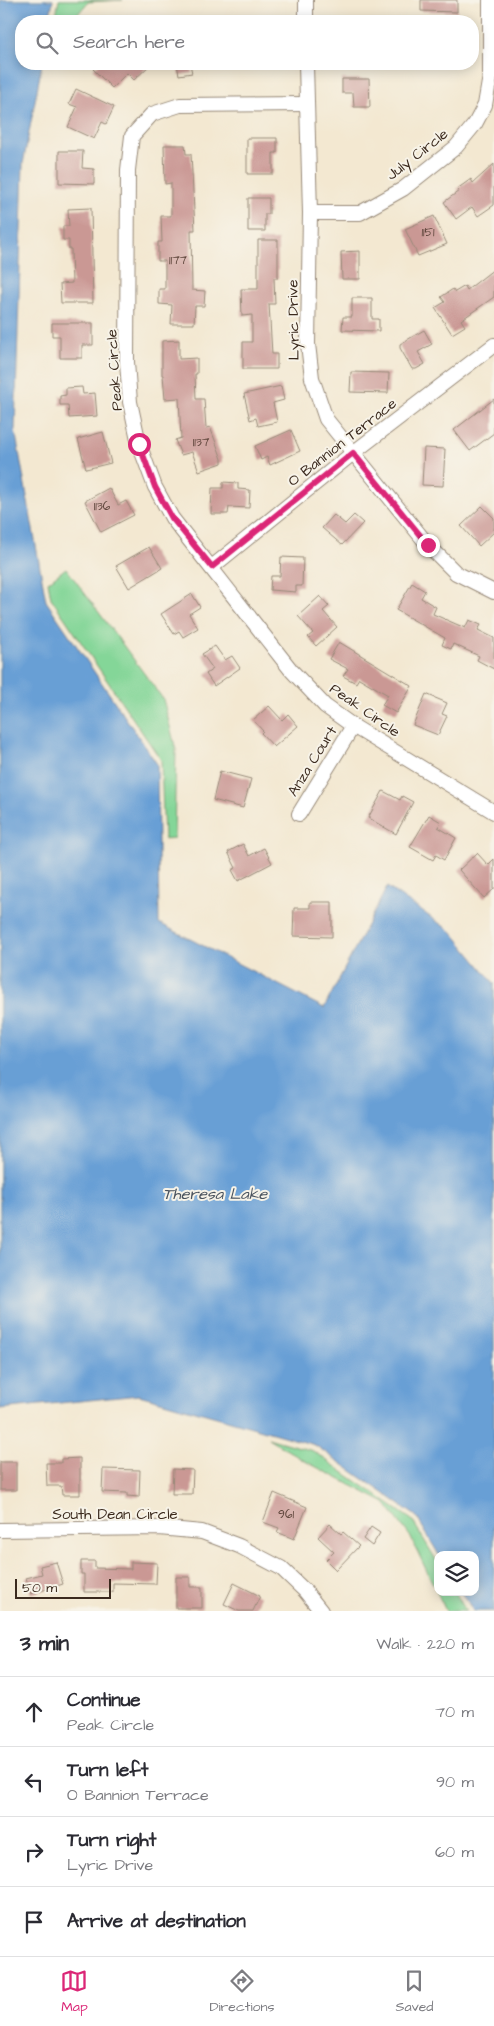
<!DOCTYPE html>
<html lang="en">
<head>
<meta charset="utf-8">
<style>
	:root { --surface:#fff; --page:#f2f2f3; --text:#2b2b33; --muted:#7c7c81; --line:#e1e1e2; --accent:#db2777 }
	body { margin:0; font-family:"Architects Daughter",sans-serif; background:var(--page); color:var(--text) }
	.controls { position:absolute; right:15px; bottom:15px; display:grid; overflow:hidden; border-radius:10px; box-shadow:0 2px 12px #0003 }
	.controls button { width:45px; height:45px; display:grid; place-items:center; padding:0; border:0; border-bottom:1px solid var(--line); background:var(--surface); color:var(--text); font:25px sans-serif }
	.scale { position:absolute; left:15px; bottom:12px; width:96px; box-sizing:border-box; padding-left:5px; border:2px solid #3b2a1e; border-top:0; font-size:14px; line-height:18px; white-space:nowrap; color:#3b2a1e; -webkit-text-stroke:4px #f7f3e8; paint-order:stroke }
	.stop { position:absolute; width:15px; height:15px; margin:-11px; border:4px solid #db2777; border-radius:50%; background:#fff }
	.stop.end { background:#db2777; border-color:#fff; box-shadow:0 1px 5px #0008 }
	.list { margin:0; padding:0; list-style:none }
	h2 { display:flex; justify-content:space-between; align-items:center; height:65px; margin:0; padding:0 20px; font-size:21px }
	h2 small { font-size:16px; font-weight:400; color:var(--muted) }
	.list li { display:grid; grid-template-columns:32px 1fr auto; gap:15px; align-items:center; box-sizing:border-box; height:70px; padding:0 20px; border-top:1px solid var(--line) }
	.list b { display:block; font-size:19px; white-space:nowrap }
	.list p { margin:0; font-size:16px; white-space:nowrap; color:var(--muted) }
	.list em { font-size:16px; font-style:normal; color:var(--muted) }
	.icon { flex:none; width:28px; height:28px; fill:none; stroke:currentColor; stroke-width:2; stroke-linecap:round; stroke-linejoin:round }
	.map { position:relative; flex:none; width:494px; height:1611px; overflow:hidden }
	.search { position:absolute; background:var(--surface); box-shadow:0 2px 12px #0003; left:15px; right:15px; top:15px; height:55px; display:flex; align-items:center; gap:12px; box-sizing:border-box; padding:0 18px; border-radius:20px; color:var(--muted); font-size:19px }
	.sheet { height:345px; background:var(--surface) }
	nav { display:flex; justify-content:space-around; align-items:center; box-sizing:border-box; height:70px; border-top:1px solid var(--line); background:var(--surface); font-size:14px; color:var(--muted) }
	nav a { display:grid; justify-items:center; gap:2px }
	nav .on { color:var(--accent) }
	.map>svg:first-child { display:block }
	.green { fill:#84d698; stroke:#60805b }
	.water { fill:#679fd5; stroke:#51647a }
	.building { fill:#ca9894 }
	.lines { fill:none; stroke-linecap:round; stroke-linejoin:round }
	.minor-casing { stroke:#978978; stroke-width:16 }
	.minor { stroke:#fff; stroke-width:14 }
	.route { stroke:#db2777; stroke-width:6 }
	.labels { text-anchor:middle; stroke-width:4; stroke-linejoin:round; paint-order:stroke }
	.number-label { font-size:12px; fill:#5f463c }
	.street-label { font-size:15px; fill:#3b2a1e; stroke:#f7f3e8 }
	.water-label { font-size:16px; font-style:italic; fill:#4a535e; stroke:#f7f3e8 }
</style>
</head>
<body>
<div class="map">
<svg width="494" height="1611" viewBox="0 0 494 1611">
	<rect width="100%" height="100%" fill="#f7f3e8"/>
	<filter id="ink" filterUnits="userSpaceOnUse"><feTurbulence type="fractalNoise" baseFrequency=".02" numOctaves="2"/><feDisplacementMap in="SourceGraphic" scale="10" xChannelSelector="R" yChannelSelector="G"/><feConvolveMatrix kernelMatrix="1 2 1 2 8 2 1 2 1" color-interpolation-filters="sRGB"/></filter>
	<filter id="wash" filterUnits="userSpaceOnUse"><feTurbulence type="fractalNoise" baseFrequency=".0096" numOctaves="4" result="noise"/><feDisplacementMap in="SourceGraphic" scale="20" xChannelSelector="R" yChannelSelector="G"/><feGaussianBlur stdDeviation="1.12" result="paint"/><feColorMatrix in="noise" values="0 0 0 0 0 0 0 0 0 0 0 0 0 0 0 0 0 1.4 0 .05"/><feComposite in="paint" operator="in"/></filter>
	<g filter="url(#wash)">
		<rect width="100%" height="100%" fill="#f3e8d1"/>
		<g class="green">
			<polygon points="59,0 123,0 88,2 72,21 55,21"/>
			<polygon points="66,568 163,699 176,750 174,838 164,839 161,760 51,598 48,582"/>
			<polygon points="268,1438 313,1451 412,1520 438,1563 438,1592 455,1592 466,1611 446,1611 410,1536 385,1503 303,1460"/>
		</g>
		<polygon class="water" points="0,0 53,0 49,21 21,21 21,64 42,64 23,164 15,430 46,601 157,764 159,923 324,1008 387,887 452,932 494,983 494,1611 473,1611 462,1592 475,1592 475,1555 439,1555 416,1516 315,1445 139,1395 0,1409"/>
		<g id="blocks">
			<g class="building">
				<polygon points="421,0 457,0 457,12 421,11"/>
				<polygon points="99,64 151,64 134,80 127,73 112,88 93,69"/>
				<polygon points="177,64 190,64 192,73 179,75"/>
				<polygon points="342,79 369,79 370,107 354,107 353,93 342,93"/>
				<polygon points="76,89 114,107 106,124 102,122 94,139 68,127 77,107 69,104"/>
				<polygon points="247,138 277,138 277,153 273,153 273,174 247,174"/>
				<polygon points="164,145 185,145 186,154 191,154 195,230 191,230 192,290 205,291 204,306 195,306 194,324 171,324 172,305 159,304 159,289 165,289 165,261 158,261 158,242 162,242 161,216 171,216 171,183 165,184"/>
				<polygon points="59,151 83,151 82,168 94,169 94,184 59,183"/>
				<polygon points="494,164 494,205 478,216 472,207 456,219 444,202 459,191 457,189 471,179 473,183"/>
				<polygon points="248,198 269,198 269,214 265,214 265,231 248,231"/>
				<polygon points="91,208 93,303 61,303 60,284 72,283 71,249 69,249 69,240 63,240 63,226 69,226 68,209"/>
				<polygon points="434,216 447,244 418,256 405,229"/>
				<polygon points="258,240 278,240 278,278 274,278 275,304 269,304 272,354 277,354 277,369 243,369 243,342 252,342 252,315 242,316 241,289 258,289"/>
				<polygon points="360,251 360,279 342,279 341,252"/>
				<polygon points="494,269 494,297 461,320 465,326 452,334 435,308 445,302 441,297 453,289 455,292 465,286 467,290"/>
				<polygon points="352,298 372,298 372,319 379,319 379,331 342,330 343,317 352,317"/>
				<polygon points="52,323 93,323 93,345 82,345 82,358 60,358 60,336 52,336"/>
				<polygon points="424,330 432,344 418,352 425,364 416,369 412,369 400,348 400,344"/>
				<polygon points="179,340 179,359 197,358 197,374 195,374 196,399 204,399 206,428 210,427 222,459 222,463 199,471 192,452 181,455 175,440 181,438 179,398 165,399 163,375 162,375 162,341"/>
				<polygon points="351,372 389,373 388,393 350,392"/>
				<polygon points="281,386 284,400 273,403 277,422 258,426 256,418 250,420 244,394"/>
				<polygon points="82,387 83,394 95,393 97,416 69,418 68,405 60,405 60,396 66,395 66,388"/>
				<polygon points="494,399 494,433 470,451 454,430"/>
				<polygon points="291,430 300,451 270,465 267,457 261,460 255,446"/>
				<polygon points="103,432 111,463 86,469 78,439"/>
				<polygon points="424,448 445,449 443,486 422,485"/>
				<polygon points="223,482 238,483 238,489 250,490 249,508 229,507 228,514 211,514 212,488 223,488"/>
				<polygon points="109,488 118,505 126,501 134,515 101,532 85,501"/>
				<polygon points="482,506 494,518 494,532 479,546 461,526"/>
				<polygon points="334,515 345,524 354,515 363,523 342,545 322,528"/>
				<polygon points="149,547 162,568 129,588 116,566"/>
				<polygon points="281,557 303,558 302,586 296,586 296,592 270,590 271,576 280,576"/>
				<polygon points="412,583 425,591 421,598 436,607 433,614 465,628 469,620 481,625 478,630 494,638 494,669 477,660 479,656 453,644 451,649 442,645 445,638 396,610"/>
				<polygon points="192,594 200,607 189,614 198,628 183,637 179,631 174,634 161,614"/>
				<polygon points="320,596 329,606 323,611 337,627 316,646 308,637 313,633 298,616"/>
				<polygon points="339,642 412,686 396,713 382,705 388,695 359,678 356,683 343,676 348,669 329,659"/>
				<polygon points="215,646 225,660 232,656 240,668 214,686 206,674 213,669 202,654"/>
				<polygon points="426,694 447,703 442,714 447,716 438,735 413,725"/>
				<polygon points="269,706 282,720 288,714 298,726 274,747 261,733 263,731 253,720"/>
				<polygon points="220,771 251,779 243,808 213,800"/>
				<polygon points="383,791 400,800 402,796 413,802 396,834 368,818"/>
				<polygon points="429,815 441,822 438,827 456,838 444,860 436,855 433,860 410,847"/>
				<polygon points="243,844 249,856 264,848 272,863 238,881 232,870 236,868 228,852"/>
				<polygon points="477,853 488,865 494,859 494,889 484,898 459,870"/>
				<polygon points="310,902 332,902 332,937 293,936 294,908 310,908"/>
				<polygon points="80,1458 80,1495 62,1495 61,1486 47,1486 46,1463 61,1463 61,1459"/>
				<rect x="0" y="1462" width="16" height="28"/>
				<polygon points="103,1469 140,1470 139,1497 127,1496 127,1493 102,1492"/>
				<polygon points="173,1469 193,1470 192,1494 172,1494"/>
				<polygon points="274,1493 307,1507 294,1539 277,1532 279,1528 263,1522"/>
				<polygon points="330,1524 341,1534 343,1532 359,1546 336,1570 326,1560 334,1552 318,1537"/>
				<polygon points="371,1527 380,1533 372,1546 363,1539"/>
				<polygon points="81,1561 95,1561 95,1568 131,1569 131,1562 157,1563 156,1584 113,1583 113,1592 84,1592 84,1574 81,1574"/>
				<polygon points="56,1562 63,1584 31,1594 26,1578 42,1574 40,1566"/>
				<polygon points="176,1577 190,1577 190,1587 202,1587 202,1608 176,1608"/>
				<polygon points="234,1583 260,1596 253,1611 239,1611 224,1604"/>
			</g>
		</g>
	</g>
	<g filter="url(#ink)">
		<use href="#blocks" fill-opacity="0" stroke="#978978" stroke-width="1"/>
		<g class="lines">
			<g class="minor-casing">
				<g id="minor">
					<polyline points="306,0 306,21"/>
					<polyline points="306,64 310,213 308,344 312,378 326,419 428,545 456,573 494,592"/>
					<polyline points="307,104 180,105 152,114 132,136 128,170 127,362 130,402 139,444 155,487 172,518 291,670 325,706 353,726 494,812"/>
					<polyline points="310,213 360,213 403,189 456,147 475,124 485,105 490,76 490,0"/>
					<polyline points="212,567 353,453 494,345"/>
					<polyline points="299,814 353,726"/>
					<polyline points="0,1530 159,1528 202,1532 239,1546 281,1568 305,1591 321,1611"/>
				</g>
			</g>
			<use href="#minor" class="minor"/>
		</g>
	</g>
	<g class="lines" filter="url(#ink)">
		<polyline class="route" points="139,444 155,487 172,518 212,567 353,453 428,545"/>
	</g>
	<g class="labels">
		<g class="number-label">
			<text x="428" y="236">1151</text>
			<text x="178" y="264">1177</text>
			<text x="201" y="446">1137</text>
			<text x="102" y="510">1136</text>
			<text x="286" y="1518">961</text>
		</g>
		<g class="street-label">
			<text transform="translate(417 154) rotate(-38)" y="5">July Circle</text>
			<text transform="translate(293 320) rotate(-91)" y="5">Lyric Drive</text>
			<text transform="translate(114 370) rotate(-94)" y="5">Peak Circle</text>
			<text transform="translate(342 442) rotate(-38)" y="5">O Bannion Terrace</text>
			<text transform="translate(365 710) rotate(35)" y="5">Peak Circle</text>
			<text transform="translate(312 761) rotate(-58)" y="5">Anza Court</text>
			<text x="115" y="1519">South Dean Circle</text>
		</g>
		<g class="water-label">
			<text x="215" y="1199">Theresa Lake</text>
		</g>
	</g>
</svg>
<div class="controls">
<button><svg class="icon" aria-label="layers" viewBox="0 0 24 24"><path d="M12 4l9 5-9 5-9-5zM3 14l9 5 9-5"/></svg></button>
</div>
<div class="scale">50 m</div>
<div class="stop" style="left:139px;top:444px"></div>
<div class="stop end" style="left:428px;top:545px"></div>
<div class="search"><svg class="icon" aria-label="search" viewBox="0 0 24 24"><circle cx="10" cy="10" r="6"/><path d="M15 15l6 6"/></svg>Search here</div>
</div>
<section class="sheet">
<h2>3 min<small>Walk · 220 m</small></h2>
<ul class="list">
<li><svg class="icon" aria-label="ahead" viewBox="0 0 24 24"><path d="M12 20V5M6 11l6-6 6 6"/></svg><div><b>Continue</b><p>Peak Circle</p></div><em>70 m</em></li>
<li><svg class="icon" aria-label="left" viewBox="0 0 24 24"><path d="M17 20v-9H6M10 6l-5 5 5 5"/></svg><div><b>Turn left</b><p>O Bannion Terrace</p></div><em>90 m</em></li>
<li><svg class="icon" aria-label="right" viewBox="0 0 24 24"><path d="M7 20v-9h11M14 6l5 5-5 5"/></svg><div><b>Turn right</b><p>Lyric Drive</p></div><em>60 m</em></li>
<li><svg class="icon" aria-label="arrive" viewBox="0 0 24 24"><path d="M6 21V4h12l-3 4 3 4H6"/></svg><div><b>Arrive at destination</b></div></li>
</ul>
</section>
<nav>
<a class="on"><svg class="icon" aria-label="map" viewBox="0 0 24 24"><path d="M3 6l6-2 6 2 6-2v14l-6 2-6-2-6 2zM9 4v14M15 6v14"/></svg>Map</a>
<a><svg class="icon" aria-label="directions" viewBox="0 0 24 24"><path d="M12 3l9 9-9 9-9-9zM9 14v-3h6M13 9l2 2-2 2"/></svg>Directions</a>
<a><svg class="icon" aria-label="saved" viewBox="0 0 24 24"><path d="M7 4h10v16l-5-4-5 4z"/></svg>Saved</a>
</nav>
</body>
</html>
